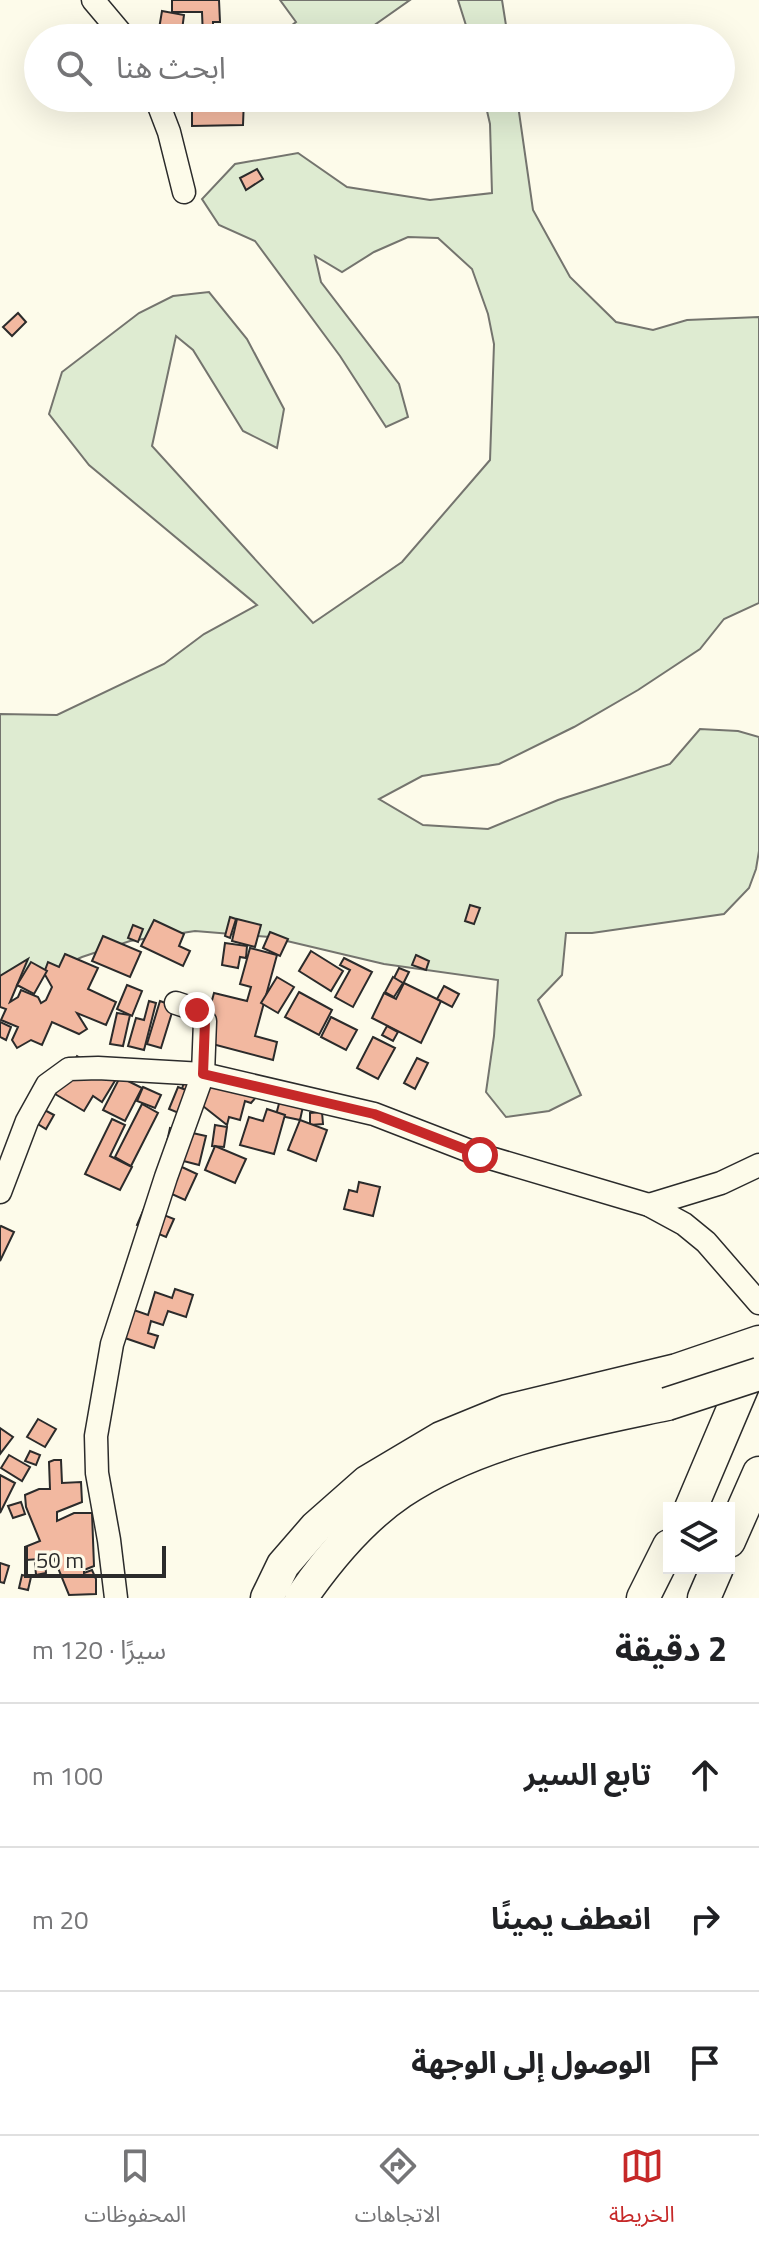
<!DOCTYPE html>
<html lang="ar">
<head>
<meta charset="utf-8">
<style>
	:root { --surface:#fff; --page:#f2f2f2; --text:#202124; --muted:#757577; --line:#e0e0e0; --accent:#c62828 }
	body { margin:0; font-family:"Titillium Web","Noto Sans Arabic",sans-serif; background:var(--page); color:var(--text); direction:rtl }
	.controls { position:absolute; right:24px; bottom:24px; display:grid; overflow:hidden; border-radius:0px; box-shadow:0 8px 32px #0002 }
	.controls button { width:72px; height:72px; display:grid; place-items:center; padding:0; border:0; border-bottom:2px solid var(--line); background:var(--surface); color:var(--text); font:40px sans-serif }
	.scale { position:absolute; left:24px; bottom:20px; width:142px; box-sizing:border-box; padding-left:8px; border:4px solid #2b2b2b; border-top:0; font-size:22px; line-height:28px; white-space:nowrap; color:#2b2b2b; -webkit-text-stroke:6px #fdfbea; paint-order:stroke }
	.stop { position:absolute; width:24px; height:24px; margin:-18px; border:6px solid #c62828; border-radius:50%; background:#fff }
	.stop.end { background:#c62828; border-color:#fff; box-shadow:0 2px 8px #0008 }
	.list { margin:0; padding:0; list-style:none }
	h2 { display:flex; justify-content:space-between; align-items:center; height:104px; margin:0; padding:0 32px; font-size:34px }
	h2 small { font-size:26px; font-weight:400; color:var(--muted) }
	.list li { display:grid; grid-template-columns:52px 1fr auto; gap:24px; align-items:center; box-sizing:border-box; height:144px; padding:0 32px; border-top:2px solid var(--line) }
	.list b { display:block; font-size:30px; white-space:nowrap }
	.list em { font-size:26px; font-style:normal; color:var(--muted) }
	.icon { flex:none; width:44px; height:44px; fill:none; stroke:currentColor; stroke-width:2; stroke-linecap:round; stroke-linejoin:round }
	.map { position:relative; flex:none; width:759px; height:1598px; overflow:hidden; direction:ltr }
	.search { position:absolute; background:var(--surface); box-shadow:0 8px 32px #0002; left:24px; right:24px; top:24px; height:88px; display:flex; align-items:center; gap:20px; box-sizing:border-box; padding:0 28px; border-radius:44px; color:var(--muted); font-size:30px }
	.sheet { height:536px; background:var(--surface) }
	nav { display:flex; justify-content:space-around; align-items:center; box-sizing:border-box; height:112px; border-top:2px solid var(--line); background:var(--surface); font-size:22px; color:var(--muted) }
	nav a { display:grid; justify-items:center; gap:4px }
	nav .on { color:var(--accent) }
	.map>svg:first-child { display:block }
	.green { fill:#deebd1; stroke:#74746e; stroke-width:2 }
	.building { fill:#f2b8a0; stroke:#2b2b2b; stroke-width:2 }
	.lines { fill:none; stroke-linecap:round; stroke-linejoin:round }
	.minor-casing { stroke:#2b2b2b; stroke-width:25 }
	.highway-casing { stroke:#2b2b2b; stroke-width:35 }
	.minor { stroke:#fdfbea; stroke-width:22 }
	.highway { stroke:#fdfbea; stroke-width:32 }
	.highway-bridge-casing { stroke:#2b2b2b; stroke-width:35; stroke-linecap:butt }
	.highway-bridge { stroke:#fdfbea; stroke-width:32 }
	.route { stroke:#c62828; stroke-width:10 }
</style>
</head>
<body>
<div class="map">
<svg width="759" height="1598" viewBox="0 0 759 1598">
	<rect width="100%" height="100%" fill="#fdfbea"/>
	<g class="green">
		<polygon points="280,0 410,0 356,38 275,38 296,22"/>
		<polygon points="458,0 502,0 508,38 470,38"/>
		<polygon points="484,98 517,98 533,210 570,277 616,322 653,330 687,320 759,317 759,603 724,619 700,649 638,690 574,727 499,764 422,776 379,799 423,825 488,829 558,800 670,764 700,729 738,731 759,737 759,851 756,869 749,888 724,914 592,933 566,933 562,975 538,1000 581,1095 549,1111 506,1117 486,1092 494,1036 498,980 384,964 270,937 195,931 130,941 82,957 9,990 0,1007 0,714 57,715 164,664 204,634 257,605 89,465 49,414 62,372 139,313 173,296 209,292 247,339 284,409 277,448 243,431 193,350 176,336 152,446 313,623 402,562 490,460 494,344 488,314 472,269 438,238 408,237 374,252 342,272 315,256 321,282 399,384 408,417 386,427 340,356 255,241 219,225 202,199 235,164 298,153 347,187 430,200 492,193 490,124"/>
	</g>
	<g class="building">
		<polygon points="172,0 219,0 220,22 213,22 213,38 203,38 202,12 172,12"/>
		<polygon points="162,11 184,15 181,38 158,35"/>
		<polygon points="192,98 244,98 243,125 192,126"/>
		<polygon points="257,169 263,179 246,190 240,178"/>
		<polygon points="18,313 26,322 12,336 3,327"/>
		<polygon points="470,905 480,908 474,924 465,921"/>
		<polygon points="230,917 236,919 230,938 225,936"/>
		<polygon points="237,919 261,925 255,947 232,941"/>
		<polygon points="154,920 184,934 179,946 190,951 183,966 141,946"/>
		<polygon points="133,925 143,929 138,942 128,938"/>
		<polygon points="270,932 288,939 280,956 263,948"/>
		<polygon points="103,936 141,952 130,977 92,961"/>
		<polygon points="225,943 247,946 246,958 240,957 238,968 222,965"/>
		<polygon points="250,948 277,955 255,1036 277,1042 273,1060 201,1041 214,993 247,1001 251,987 240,984"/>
		<polygon points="311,951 343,971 331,991 299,971"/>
		<polygon points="65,954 98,968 88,989 116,1002 106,1025 77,1013 87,1029 79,1034 52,1022 42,1045 31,1040 17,1048 12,1040 18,1027 1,1020 6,1009 0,1007 0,976 28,959 10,1002 18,997 21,990 38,997 41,1003 46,1000 52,987 44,973 48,962 59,967"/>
		<polygon points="416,955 429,961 426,970 412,965"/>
		<polygon points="344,958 372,972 353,1007 335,997 350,970 340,965"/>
		<polygon points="31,962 47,971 34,994 17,985"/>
		<polygon points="399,968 409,972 403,984 394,978"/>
		<polygon points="277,977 294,987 278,1013 261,1003"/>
		<polygon points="393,977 403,983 394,997 385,992"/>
		<polygon points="404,983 441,1001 421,1043 372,1018 384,993 396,999"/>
		<polygon points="127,985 142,991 132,1016 117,1009"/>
		<polygon points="444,986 459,994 452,1007 437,999"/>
		<polygon points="299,992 332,1010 319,1035 285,1017"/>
		<polygon points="149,1001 156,1003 144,1050 128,1046 136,1018 144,1020"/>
		<polygon points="160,1001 174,1006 161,1048 147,1044"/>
		<polygon points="117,1013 130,1015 123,1046 110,1044"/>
		<polygon points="331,1017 357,1030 346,1050 321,1037"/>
		<polygon points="0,1022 11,1027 6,1040 0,1037"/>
		<polygon points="387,1026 398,1032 393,1041 382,1035"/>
		<polygon points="373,1037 395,1048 378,1079 357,1068"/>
		<polygon points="77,1056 116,1079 102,1102 93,1096 84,1111 55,1094"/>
		<polygon points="417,1058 428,1063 415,1089 404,1083"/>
		<polygon points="189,1064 257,1096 251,1103 245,1101 240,1120 229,1117 227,1125 194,1099 196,1093 182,1089"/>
		<polygon points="120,1077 142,1088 125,1121 103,1110"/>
		<polygon points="143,1087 161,1095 155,1108 137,1101"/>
		<polygon points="178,1087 189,1091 181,1114 169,1109"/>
		<polygon points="281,1096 304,1102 300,1120 276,1115"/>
		<polygon points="142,1104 158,1113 131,1166 115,1157"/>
		<polygon points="35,1105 54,1115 46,1129 28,1118"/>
		<polygon points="267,1109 285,1115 274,1154 240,1145 249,1117 263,1121"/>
		<polygon points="322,1112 323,1124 310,1125 310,1113"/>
		<polygon points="112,1119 125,1125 110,1156 132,1167 120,1190 85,1174"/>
		<polygon points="300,1120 327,1130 316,1161 288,1150"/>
		<polygon points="215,1125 227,1127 224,1147 212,1146"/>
		<polygon points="170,1128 206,1136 199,1165 164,1156"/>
		<polygon points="215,1146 246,1159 235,1183 205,1170"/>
		<polygon points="169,1161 197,1174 185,1200 154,1186"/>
		<polygon points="359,1182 380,1187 373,1216 344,1209 349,1190 357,1192"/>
		<polygon points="147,1202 161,1214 174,1219 166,1237 137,1225"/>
		<polygon points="1,1226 14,1232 0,1261 0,1227"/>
		<polygon points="175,1289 193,1295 186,1317 168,1311 163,1325 151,1321 148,1333 158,1336 154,1348 122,1337 131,1309 148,1315 155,1292 172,1298"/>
		<polygon points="38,1419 56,1429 45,1447 27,1437"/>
		<polygon points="0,1428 13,1437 0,1454"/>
		<polygon points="30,1451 40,1455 36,1465 25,1461"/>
		<polygon points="9,1455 30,1467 22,1481 1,1468"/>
		<polygon points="54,1460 61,1460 62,1483 81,1482 82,1502 57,1512 57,1521 74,1513 92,1513 94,1566 84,1570 84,1573 92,1570 96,1579 96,1594 69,1595 54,1558 26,1560 25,1547 40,1541 26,1507 25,1495 39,1489 50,1489 49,1462"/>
		<polygon points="0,1475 15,1483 0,1513"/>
		<polygon points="21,1502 25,1514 13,1518 8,1506"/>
		<polygon points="45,1562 46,1573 36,1575 35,1563"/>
		<polygon points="0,1563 9,1566 4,1583 0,1582"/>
		<polygon points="22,1575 31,1577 28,1590 19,1588"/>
	</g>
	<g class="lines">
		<g class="minor-casing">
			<g id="minor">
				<polyline points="93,0 125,38"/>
				<polyline points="156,98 169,132 184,192"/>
				<polyline points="0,1192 27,1121 47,1085 69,1069 98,1068 203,1074 374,1114 480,1155 649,1205 684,1224 706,1242 759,1303"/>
				<polyline points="649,1205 721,1183 759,1165"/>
				<polyline points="116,1598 109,1540 97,1473 96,1436 112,1344 166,1177 203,1074 205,1021 197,1010 176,1003"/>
			</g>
		</g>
		<g class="highway-casing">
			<g id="highway">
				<polyline points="691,1508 755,1357"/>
				<polyline points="729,1541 759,1473"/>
				<polyline points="267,1598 283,1565 316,1527 367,1482 441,1438 507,1411 677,1370 759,1342"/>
				<path d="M 301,1598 C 328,1559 361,1519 401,1492 C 479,1440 577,1423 667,1404"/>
				<polyline points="643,1598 669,1546"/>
				<polyline points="704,1598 717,1568"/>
			</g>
		</g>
		<use href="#minor" class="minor"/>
		<use href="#highway" class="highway"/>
		<g class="highway-bridge-casing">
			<polyline id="highway-bridge" points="667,1404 759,1374"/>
		</g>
		<use href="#highway-bridge" class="highway-bridge"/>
	</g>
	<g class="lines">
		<polyline class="route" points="197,1010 205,1021 203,1074 374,1114 480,1155"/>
	</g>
</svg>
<div class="controls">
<button><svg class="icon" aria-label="layers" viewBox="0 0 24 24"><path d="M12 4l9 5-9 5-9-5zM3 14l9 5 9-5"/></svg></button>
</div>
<div class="scale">50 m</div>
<div class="stop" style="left:480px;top:1155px"></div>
<div class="stop end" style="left:197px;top:1010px"></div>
<div class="search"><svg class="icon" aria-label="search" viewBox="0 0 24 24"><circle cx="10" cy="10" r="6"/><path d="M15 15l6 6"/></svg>ابحث هنا</div>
</div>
<section class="sheet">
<h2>2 دقيقة<small>سيرًا · 120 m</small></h2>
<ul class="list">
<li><svg class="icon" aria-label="ahead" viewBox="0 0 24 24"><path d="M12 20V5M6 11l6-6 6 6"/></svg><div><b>تابع السير</b></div><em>100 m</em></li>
<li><svg class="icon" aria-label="right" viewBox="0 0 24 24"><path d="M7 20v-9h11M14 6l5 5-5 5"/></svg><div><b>انعطف يمينًا</b></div><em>20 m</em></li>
<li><svg class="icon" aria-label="arrive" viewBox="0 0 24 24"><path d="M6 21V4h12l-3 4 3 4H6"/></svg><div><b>الوصول إلى الوجهة</b></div></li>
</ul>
</section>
<nav>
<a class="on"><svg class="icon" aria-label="map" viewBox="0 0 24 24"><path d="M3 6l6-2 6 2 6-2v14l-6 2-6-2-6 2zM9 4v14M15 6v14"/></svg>الخريطة</a>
<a><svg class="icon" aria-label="directions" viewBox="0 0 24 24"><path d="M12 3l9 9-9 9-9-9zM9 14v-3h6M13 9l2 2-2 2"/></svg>الاتجاهات</a>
<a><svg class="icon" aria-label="saved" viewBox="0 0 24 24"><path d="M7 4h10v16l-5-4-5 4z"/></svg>المحفوظات</a>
</nav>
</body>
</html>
